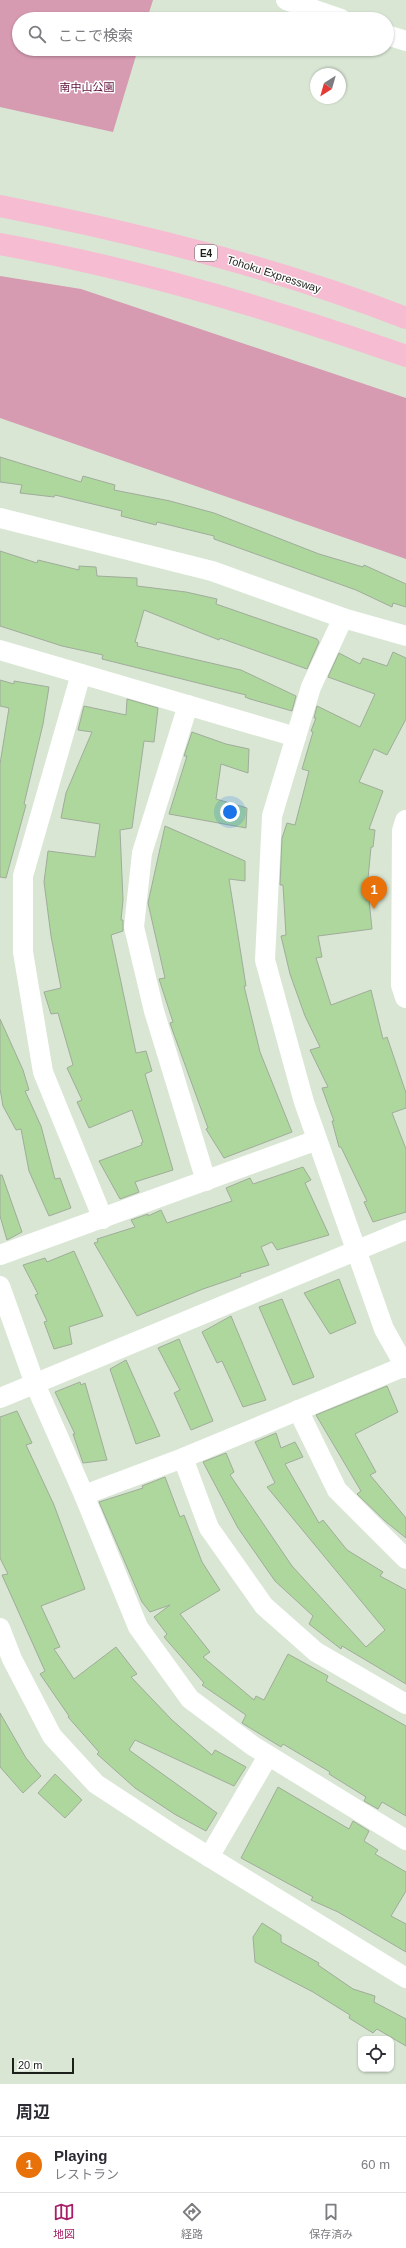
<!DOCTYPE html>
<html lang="ja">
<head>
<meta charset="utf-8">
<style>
	:root { --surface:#fff; --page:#f7f7f7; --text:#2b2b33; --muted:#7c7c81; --line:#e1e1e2; --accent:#a61f68 }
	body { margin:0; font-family:Arial,"Noto Sans JP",sans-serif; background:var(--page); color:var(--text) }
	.controls { position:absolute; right:12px; bottom:12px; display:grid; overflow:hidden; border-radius:8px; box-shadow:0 1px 3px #0004 }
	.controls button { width:36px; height:36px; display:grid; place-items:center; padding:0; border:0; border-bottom:1px solid var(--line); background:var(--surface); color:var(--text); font:20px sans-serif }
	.compass { position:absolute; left:310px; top:68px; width:36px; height:36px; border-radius:50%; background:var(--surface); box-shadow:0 1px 3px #0004; rotate:217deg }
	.scale { position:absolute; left:12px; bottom:10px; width:62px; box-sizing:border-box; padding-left:4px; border:2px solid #1c201a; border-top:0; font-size:11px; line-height:14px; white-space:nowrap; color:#1c201a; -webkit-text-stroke:3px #fff; paint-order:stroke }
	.you { position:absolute; left:230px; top:812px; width:14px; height:14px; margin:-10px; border:3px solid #fff; border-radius:50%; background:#1a73e8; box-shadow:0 0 0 6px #1a73e833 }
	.badge { display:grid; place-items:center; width:26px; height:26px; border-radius:50%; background:var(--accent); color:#fff; font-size:13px; font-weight:700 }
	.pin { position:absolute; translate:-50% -33px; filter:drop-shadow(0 1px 2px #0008) }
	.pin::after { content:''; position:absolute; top:21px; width:14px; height:12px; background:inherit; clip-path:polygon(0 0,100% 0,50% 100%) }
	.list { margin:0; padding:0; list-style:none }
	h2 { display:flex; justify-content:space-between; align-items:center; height:52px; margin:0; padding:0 16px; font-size:17px }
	h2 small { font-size:13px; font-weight:400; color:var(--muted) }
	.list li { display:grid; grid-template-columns:26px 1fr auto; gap:12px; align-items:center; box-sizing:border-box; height:56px; padding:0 16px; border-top:1px solid var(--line) }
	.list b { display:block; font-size:15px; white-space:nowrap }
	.list p { margin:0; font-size:13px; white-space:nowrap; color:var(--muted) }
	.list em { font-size:13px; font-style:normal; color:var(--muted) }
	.icon { flex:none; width:22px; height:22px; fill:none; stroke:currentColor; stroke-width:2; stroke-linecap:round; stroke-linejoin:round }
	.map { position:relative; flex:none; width:406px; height:2084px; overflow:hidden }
	.search { position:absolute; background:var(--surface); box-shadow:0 1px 3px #0004; left:12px; right:12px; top:12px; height:44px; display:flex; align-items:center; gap:10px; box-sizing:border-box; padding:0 14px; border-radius:22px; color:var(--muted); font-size:15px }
	.sheet { height:108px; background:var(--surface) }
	nav { display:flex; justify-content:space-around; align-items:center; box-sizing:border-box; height:56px; border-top:1px solid var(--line); background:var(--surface); font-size:11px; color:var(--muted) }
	nav a { display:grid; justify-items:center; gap:2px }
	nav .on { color:var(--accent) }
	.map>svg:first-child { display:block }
	.green { fill:#d69ab1 }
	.building { fill:#add79c; stroke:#a0ac9b }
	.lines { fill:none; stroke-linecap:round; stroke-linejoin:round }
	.minor { stroke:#fff; stroke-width:20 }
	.tertiary { stroke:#fff; stroke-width:22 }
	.motorway { stroke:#f5bcd2; stroke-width:22 }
	.labels { text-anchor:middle; stroke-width:3; stroke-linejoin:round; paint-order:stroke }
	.shield { fill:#fff; stroke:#60635f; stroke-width:1 }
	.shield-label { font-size:10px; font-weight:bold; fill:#1c201a }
	.park-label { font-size:11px; fill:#600e3a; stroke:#fff }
	.street-label { font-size:11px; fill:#1c201a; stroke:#fff }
</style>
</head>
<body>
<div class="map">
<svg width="406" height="2084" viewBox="0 0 406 2084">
	<rect width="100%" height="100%" fill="#d9e6d4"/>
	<g class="green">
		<polygon points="0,0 153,0 147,19 19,19 19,49 138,49 113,132 0,107"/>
		<polygon points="0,276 81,289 406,398 406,559 0,418"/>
	</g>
	<g class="building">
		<polygon points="0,457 81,482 83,476 115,485 114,490 170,501 214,513 319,554 363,567 364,565 406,584 406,607 393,603 392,607 356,590 214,539 214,536 157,522 156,525 121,516 122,511 55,495 54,497 20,493 22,485 0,482"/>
		<polygon points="0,551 37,563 38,560 79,570 79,566 96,567 97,576 137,578 137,586 186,592 217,599 216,604 317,639 319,642 307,669 220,638 219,640 144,610 135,642 138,643 137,646 241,670 296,696 292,711 250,699 245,697 246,695 102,659 103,655 62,646 0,626"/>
		<polygon points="393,652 406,658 406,719 387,755 374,749 359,782 383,791 369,829 375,830 373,847 371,847 366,900 369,900 372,929 318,936 322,957 316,958 331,1005 371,990 383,1039 387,1037 406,1093 406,1108 392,1113 406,1149 406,1212 373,1222 364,1202 367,1201 341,1147 339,1147 332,1121 334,1121 322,1088 328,1087 310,1050 320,1047 305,1016 290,974 281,936 286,935 283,885 280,885 282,838 287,823 295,825 309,771 302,769 313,732 311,731 316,718 314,718 317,706 360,727 375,694 328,677 339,653 360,664 363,658 387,666"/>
		<polygon points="0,680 14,684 14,681 49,687 43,724 24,804 26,805 6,878 0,877 0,764 9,708 0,706"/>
		<polygon points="127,699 158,708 154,742 144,741 132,828 120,830 123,900 121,920 123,920 123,931 111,935 136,1053 146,1051 152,1071 145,1074 173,1170 135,1182 139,1192 120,1199 99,1161 142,1145 141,1143 143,1142 132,1110 89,1128 77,1102 82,1100 67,1068 73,1065 58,1013 51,1014 44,992 61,988 51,936 44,882 48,851 95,857 100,824 61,818 66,793 92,732 78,730 84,706 126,715"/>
		<polygon points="192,732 226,744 249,749 248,773 221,764 216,799 247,808 246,828 169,814 187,756 184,756"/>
		<polygon points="165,826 245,861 245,881 229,879 246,986 244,986 260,1052 292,1132 224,1158 206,1129 208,1128 172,1029 170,1023 173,1022 159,979 165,978 148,903"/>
		<polygon points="0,1019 23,1070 29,1090 25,1091 41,1126 55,1179 60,1178 71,1208 49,1216 29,1171 21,1129 16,1130 3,1106 0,1089"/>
		<polygon points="303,1167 311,1180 305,1183 329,1235 277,1250 272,1242 261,1247 269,1265 240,1274 241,1276 203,1289 137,1316 94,1243 98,1242 97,1239 135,1227 131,1220 148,1214 148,1216 161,1210 167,1223 232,1201 226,1188 250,1178 253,1184"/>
		<polygon points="0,1175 2,1175 22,1232 7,1240 0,1216"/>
		<polygon points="74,1251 103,1316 69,1327 72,1344 54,1349 44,1322 47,1321 35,1295 38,1294 23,1265 45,1258 47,1262"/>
		<polygon points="339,1279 356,1323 330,1334 304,1293"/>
		<polygon points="282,1299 314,1377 293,1385 259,1307"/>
		<polygon points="231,1316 266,1400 243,1407 222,1361 217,1363 202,1332"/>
		<polygon points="179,1339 213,1421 191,1430 174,1393 180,1390 158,1348"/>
		<polygon points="126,1360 160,1436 136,1444 110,1369"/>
		<polygon points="80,1382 81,1385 85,1383 107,1460 83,1463 73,1434 75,1434 55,1392"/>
		<polygon points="387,1386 398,1412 355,1434 376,1472 370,1475 406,1518 406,1538 385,1521 357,1494 361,1491 316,1415"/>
		<polygon points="17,1411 32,1443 26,1445 54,1505 85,1589 41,1606 60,1647 54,1649 74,1679 116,1647 137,1674 131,1677 172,1720 212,1755 215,1750 246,1767 234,1786 135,1740 129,1750 217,1813 206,1831 176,1815 135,1788 97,1754 99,1752 68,1717 69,1716 40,1674 45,1671 2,1575 8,1574 0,1558 0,1417"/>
		<polygon points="276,1433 281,1448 295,1442 303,1457 285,1464 319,1523 323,1520 347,1550 383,1572 380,1576 406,1590 406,1684 342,1646 341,1649 309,1624 313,1616 275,1581 238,1528 203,1462 226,1453 234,1472 230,1475 292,1566 366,1647 385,1630 267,1487 275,1483 255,1442"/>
		<polygon points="165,1477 180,1517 184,1515 202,1562 220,1590 180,1614 210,1652 203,1657 254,1700 256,1696 264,1700 288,1654 328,1676 326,1681 406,1726 406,1816 382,1802 378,1809 364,1801 366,1797 329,1774 330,1772 283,1744 281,1747 242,1723 246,1715 202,1685 204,1683 164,1637 167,1634 154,1617 170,1605 150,1612 142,1602 99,1502 143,1488 142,1486"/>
		<polygon points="0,1713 26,1758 41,1776 23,1793 0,1767"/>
		<polygon points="55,1774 82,1800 65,1818 38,1793"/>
		<polygon points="278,1787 349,1829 353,1821 369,1831 364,1841 378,1850 375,1854 406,1872 406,1891 391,1916 406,1924 406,1952 338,1912 311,1900 313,1897 241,1858"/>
		<polygon points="262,1923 281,1935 281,1942 319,1963 318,1965 353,1989 375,1996 374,2002 406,2019 406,2046 377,2029 373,2033 349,2018 350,2015 313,1992 255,1962 253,1937"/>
	</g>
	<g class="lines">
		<g class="minor">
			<polyline points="286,0 341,19"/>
			<polyline points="387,35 406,41"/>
			<polyline points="0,518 212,571 343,618 406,636"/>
			<polyline points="343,618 311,687 272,816 265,960 304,1102 384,1329 406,1368"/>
			<polyline points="0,650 296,737"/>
			<polyline points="81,674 23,876 23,952 43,1072 103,1219"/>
			<polyline points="188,705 142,853 134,927 154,1011 206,1181"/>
			<polyline points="0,1255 317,1140"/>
			<polyline points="0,1286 35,1384 84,1495 138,1627 190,1699 253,1746 406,1840"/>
			<polyline points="0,1398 406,1230"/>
			<polyline points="298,1410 337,1490 406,1559"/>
			<polyline points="183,1458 209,1528 264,1606 316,1652 406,1704"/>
			<polyline points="84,1495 183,1458 405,1366"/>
			<polyline points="0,1628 12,1659 52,1736 96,1784 177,1837 406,1978"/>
			<polyline points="209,1857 268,1756"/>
		</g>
		<polyline class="tertiary" points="406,821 403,831 402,985 406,997"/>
		<g class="motorway">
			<path d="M 0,206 C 138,233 275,267 406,318"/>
			<path d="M 0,244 C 139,269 273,309 406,356"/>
		</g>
	</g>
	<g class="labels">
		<rect class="shield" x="195" y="245" width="22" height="16" rx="3"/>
		<g class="shield-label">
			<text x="206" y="257">E4</text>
		</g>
		<g class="park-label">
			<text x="87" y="91">南中山公園</text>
		</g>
		<g class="street-label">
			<text transform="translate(274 274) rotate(18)" y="4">Tohoku Expressway</text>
		</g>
	</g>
</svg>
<div class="controls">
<button><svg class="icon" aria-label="locate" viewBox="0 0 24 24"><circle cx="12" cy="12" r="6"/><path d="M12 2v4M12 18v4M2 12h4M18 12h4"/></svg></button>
</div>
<svg class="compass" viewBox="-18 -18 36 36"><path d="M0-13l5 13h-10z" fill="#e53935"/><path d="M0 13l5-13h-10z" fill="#7c7c81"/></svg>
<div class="scale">20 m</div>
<div class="you"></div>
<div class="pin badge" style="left:374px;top:909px;background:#e8710a">1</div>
<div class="search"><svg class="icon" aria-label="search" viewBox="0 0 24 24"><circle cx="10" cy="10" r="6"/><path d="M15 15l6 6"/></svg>ここで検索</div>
</div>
<section class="sheet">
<h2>周辺<small></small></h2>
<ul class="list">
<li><span class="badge" style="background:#e8710a">1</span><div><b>Playing</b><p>レストラン</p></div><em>60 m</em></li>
</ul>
</section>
<nav>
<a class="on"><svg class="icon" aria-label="map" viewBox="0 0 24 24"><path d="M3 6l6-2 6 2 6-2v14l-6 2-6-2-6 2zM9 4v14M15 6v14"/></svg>地図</a>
<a><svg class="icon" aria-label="directions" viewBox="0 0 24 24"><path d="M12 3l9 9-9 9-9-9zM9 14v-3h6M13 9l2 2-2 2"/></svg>経路</a>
<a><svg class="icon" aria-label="saved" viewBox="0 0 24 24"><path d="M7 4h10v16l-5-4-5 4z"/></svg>保存済み</a>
</nav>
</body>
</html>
